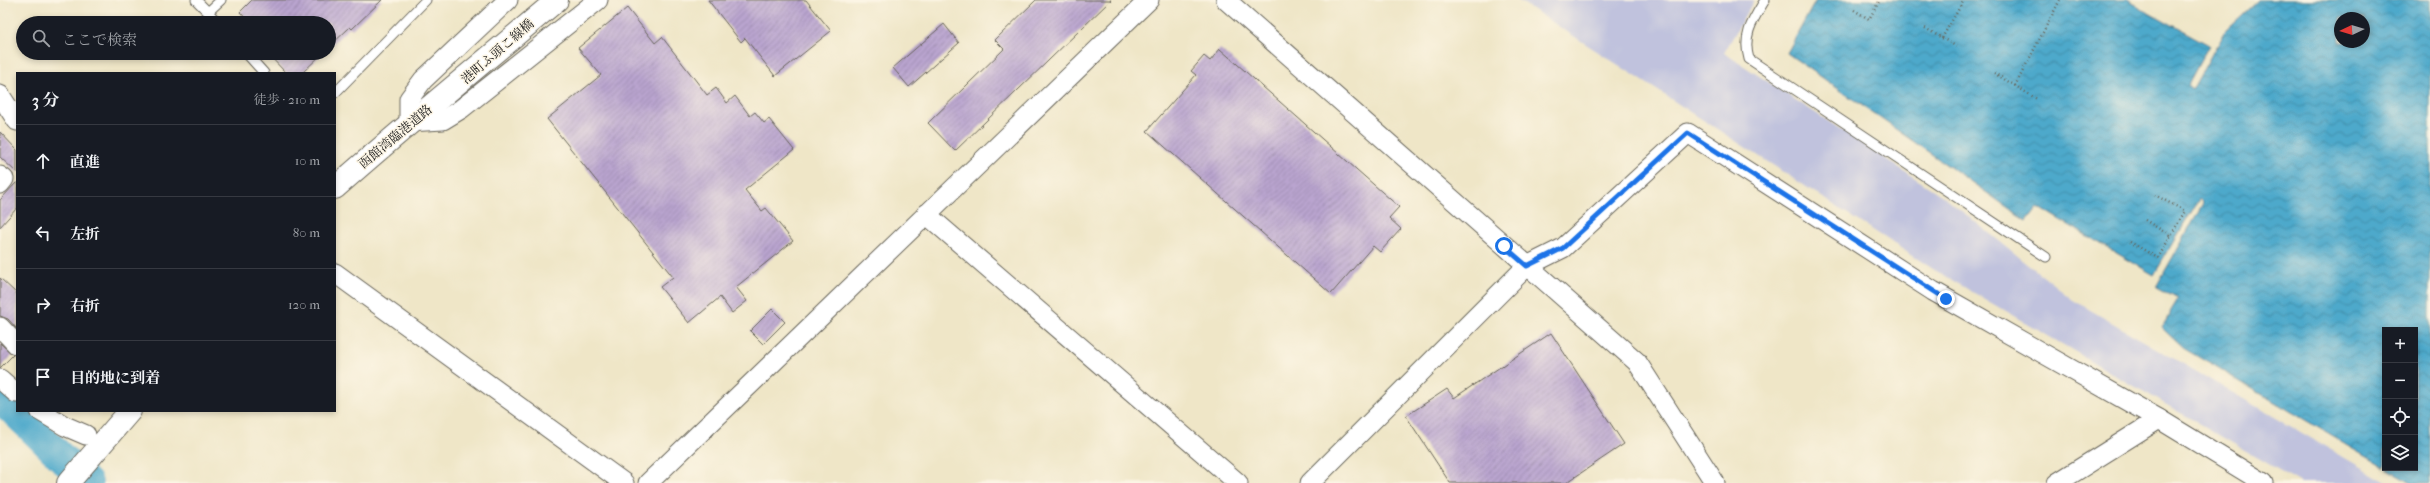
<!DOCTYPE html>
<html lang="ja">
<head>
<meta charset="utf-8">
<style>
	:root { --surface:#171b24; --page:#20242c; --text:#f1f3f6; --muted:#9ea1a6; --line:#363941 }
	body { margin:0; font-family:"IM FELL French Canon","Noto Serif JP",serif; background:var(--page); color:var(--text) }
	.controls { position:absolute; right:12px; bottom:12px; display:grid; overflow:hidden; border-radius:0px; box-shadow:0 2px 6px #0003 }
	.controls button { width:36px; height:36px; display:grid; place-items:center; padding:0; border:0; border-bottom:1px solid var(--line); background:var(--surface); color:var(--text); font:20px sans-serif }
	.compass { position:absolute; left:2334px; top:12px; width:36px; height:36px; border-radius:50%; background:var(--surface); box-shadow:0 2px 6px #0003; rotate:266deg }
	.stop { position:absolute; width:12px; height:12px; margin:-9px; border:3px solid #1a73e8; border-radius:50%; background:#fff }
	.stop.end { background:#1a73e8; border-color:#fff; box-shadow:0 1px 4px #0008 }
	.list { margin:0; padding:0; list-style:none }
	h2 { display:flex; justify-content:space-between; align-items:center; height:52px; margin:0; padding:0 16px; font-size:17px }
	h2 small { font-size:13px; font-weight:400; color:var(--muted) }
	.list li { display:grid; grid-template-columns:26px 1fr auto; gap:12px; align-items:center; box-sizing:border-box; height:72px; padding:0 16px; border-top:1px solid var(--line) }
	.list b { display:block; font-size:15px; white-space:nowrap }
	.list em { font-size:13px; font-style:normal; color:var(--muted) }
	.icon { flex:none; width:22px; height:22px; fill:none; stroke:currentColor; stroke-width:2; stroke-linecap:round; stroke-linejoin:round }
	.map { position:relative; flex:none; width:2430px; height:483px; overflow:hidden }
	.search { position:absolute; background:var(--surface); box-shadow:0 2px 6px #0003; left:16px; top:16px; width:320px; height:44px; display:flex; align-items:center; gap:10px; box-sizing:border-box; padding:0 14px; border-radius:22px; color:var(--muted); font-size:15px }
	.panel { position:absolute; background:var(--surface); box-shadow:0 2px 6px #0003; left:16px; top:72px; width:320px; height:340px; border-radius:0px }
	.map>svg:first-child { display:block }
	.railway { fill:#c0c2dd }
	.water { fill:url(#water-waves); stroke:#346274; fill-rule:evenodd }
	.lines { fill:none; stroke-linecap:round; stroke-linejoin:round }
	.river { stroke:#4da9cb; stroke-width:30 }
	.building { fill:url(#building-hatch) }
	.service-casing { stroke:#666358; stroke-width:11 }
	.minor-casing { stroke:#666358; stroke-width:21 }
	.tertiary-casing { stroke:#666358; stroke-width:24 }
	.path { stroke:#666358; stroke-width:2.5; stroke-dasharray:1 3; stroke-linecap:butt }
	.service { stroke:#fff; stroke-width:9 }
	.minor { stroke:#fff; stroke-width:19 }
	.tertiary { stroke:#fff; stroke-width:22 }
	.route { stroke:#1a73e8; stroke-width:5 }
	.labels { text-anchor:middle; stroke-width:3; stroke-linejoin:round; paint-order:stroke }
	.street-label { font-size:13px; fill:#1c1c1c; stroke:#fcf5e5 }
</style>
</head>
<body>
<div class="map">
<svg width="2430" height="483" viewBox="0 0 2430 483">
	<defs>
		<pattern id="water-waves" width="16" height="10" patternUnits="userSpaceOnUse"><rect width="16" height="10" fill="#4da9cb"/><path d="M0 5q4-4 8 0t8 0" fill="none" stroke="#3f89a4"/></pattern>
		<pattern id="building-hatch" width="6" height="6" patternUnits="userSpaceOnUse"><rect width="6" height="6" fill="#b9a4cf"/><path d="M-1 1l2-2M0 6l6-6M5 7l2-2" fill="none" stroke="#9685a7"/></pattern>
	</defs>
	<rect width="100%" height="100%" fill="#fcf5e5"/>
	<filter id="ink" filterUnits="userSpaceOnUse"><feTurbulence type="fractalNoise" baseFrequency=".025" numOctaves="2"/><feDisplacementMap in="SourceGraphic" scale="8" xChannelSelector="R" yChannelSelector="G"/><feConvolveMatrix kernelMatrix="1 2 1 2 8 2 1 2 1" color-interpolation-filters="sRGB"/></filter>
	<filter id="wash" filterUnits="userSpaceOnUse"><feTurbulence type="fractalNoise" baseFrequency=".012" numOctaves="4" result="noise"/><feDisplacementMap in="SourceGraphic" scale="16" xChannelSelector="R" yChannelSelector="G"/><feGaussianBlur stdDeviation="0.9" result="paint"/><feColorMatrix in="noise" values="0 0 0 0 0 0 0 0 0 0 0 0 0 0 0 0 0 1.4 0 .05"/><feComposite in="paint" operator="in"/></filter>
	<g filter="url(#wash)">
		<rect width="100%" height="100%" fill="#efe6c7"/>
		<polygon class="railway" points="1518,0 1754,0 1724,53 1944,197 2073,300 2388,483 2301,483 1933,269"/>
		<path class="water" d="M 1816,0 L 2127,0 L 2209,45 L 2187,86 L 2192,90 L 2224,32 L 2258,0 L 2430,0 L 2430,483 L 2412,483 L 2387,468 L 2415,468 L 2415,330 L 2385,330 L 2385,467 L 2183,348 L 2161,327 L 2178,299 L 2156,287 L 2203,203 L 2199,199 L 2154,275 L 2038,207 L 2027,221 L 1787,53 ZM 2340,18 L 2364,18 L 2364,42 L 2340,42 Z"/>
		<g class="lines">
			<polyline class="river" points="0,398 88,483"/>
		</g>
		<g id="blocks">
			<g class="building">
				<polygon points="252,0 382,0 352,29 350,27 329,47 329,23 250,23 240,12"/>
				<polygon points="708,0 806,0 831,31 775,76 745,38 741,42"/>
				<polygon points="1036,0 1111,0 955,151 928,123 1004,49 995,40"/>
				<polygon points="627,8 655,43 662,37 707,95 716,88 727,103 735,96 750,116 755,112 764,123 769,119 794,150 745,190 762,211 766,208 793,241 736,287 747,301 732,313 720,297 689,323 660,287 673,277 547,119 601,75 578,48"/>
				<polygon points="944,24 959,43 909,87 893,68"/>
				<polygon points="1220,49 1399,207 1389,218 1401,229 1380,252 1373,246 1331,294 1147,131 1196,75 1191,71 1204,56 1210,61"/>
				<polygon points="267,53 323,53 302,73 286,73"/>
				<polygon points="0,132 17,150 17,173 0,157"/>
				<polygon points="17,182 17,208 0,227 0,200"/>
				<polygon points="0,278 17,294 17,329 8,319 0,316"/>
				<polygon points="772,309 785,322 763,344 750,331"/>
				<polygon points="1551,333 1624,444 1566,483 1450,483 1406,416 1447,389 1454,398"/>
				<polygon points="0,343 13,355 0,368"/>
			</g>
		</g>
	</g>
	<g filter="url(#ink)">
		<use href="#blocks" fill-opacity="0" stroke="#666358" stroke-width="1"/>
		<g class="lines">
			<g class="service-casing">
				<g id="service">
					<polyline points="196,0 208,12"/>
					<path d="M 1765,0 C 1753,20 1742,35 1749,59 L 2046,257"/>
					<polyline points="218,23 208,12 221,0"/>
					<polyline points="246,53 264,73"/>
					<polyline points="335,93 426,0"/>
				</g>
			</g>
			<g class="minor-casing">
				<g id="minor">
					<polyline points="508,0 423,80 409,99 409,122 443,120 461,109 598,0"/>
					<polyline points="1226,0 1637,362 1715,483"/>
					<polyline points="0,95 17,121"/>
					<polyline points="0,176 4,179 0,184"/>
					<polyline points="926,214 1238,483"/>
					<polyline points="335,273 624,483"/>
					<polyline points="0,327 17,345"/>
					<polyline points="0,379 16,393"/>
					<polyline points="40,411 65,426 86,435"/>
					<polyline points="648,483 1149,0"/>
					<polyline points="1310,483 1527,266 1563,248 1688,133 1933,291 2159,419 2264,483"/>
					<polyline points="2057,483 2159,419"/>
				</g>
			</g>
			<g class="tertiary-casing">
				<g id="tertiary">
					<path d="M 335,188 C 408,123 483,63 557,0"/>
					<polyline points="68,483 130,411"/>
				</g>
			</g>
			<g class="path">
				<polyline points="1854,10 1869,19 1880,0"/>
				<polyline points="1925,28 1959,48"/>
				<polyline points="1942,38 1964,0"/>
				<polyline points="1994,73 2037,99"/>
				<polyline points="2015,86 2060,0"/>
				<polyline points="2145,220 2171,236"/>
				<polyline points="2130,242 2158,258 2185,211 2155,195"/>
			</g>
			<use href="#service" class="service"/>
			<use href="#minor" class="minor"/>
			<use href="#tertiary" class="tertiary"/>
		</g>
	</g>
	<g class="lines" filter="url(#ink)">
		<polyline class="route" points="1504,246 1527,266 1563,248 1688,133 1946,299"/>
	</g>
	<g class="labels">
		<g class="street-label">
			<text transform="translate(497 51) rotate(-41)" y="5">港町ふ頭こ線橋</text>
			<text transform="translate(395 136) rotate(-40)" y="5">函館湾臨港道路</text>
		</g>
	</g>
</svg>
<div class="controls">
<button>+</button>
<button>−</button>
<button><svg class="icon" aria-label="locate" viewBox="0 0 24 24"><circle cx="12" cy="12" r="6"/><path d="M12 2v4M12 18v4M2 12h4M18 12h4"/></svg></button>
<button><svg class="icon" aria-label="layers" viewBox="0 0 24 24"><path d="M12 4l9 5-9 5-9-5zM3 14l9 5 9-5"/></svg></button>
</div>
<svg class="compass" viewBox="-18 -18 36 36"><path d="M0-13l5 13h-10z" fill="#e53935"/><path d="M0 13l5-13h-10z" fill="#9ea1a6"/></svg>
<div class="stop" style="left:1504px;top:246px"></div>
<div class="stop end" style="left:1946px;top:299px"></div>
<div class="search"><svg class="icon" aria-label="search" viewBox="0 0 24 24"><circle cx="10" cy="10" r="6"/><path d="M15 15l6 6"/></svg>ここで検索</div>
<section class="panel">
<h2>3 分<small>徒歩 · 210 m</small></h2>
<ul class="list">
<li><svg class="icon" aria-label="ahead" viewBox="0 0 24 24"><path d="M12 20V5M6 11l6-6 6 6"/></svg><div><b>直進</b></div><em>10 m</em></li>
<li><svg class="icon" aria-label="left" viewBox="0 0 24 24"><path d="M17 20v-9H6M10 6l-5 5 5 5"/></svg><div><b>左折</b></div><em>80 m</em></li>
<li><svg class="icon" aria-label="right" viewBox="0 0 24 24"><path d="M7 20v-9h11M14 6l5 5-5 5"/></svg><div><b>右折</b></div><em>120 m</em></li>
<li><svg class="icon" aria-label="arrive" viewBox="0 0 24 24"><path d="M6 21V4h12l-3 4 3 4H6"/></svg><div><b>目的地に到着</b></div></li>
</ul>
</section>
</div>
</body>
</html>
